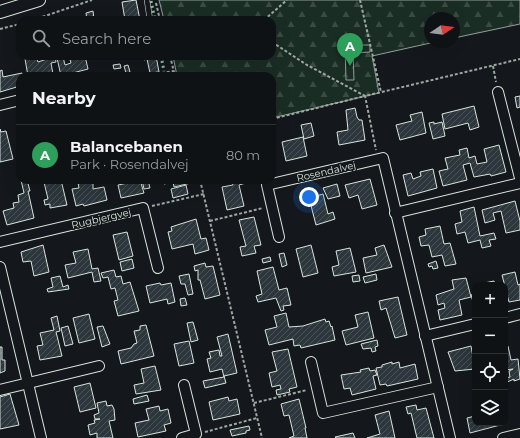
<!DOCTYPE html>
<html lang="en">
<head>
<meta charset="utf-8">
<style>
	:root { --surface:#0f1215; --page:#181b1e; --text:#f1f3f6; --muted:#9b9ea0; --line:#2f3234; --accent:#2563eb }
	body { margin:0; font-family:Montserrat,sans-serif; background:var(--page); color:var(--text) }
	.controls { position:absolute; right:12px; bottom:12px; display:grid; overflow:hidden; border-radius:8px; box-shadow:0 4px 16px #0002 }
	.controls button { width:36px; height:36px; display:grid; place-items:center; padding:0; border:0; border-bottom:1px solid var(--line); background:var(--surface); color:var(--text); font:20px sans-serif }
	.compass { position:absolute; left:424px; top:12px; width:36px; height:36px; border-radius:50%; background:var(--surface); box-shadow:0 4px 16px #0002; rotate:77deg }
	.you { position:absolute; left:309px; top:197px; width:14px; height:14px; margin:-10px; border:3px solid #fff; border-radius:50%; background:#1a73e8; box-shadow:0 0 0 6px #1a73e833 }
	.badge { display:grid; place-items:center; width:26px; height:26px; border-radius:50%; background:var(--accent); color:#fff; font-size:13px; font-weight:700 }
	.pin { position:absolute; translate:-50% -33px; filter:drop-shadow(0 1px 2px #0008) }
	.pin::after { content:''; position:absolute; top:21px; width:14px; height:12px; background:inherit; clip-path:polygon(0 0,100% 0,50% 100%) }
	.list { margin:0; padding:0; list-style:none }
	h2 { display:flex; justify-content:space-between; align-items:center; height:52px; margin:0; padding:0 16px; font-size:17px }
	h2 small { font-size:13px; font-weight:400; color:var(--muted) }
	.list li { display:grid; grid-template-columns:26px 1fr auto; gap:12px; align-items:center; box-sizing:border-box; height:60px; padding:0 16px; border-top:1px solid var(--line) }
	.list b { display:block; font-size:15px; white-space:nowrap }
	.list p { margin:0; font-size:13px; white-space:nowrap; color:var(--muted) }
	.list em { font-size:13px; font-style:normal; color:var(--muted) }
	.icon { flex:none; width:22px; height:22px; fill:none; stroke:currentColor; stroke-width:2; stroke-linecap:round; stroke-linejoin:round }
	.map { position:relative; flex:none; width:520px; height:438px; overflow:hidden }
	.search { position:absolute; background:var(--surface); box-shadow:0 4px 16px #0002; left:16px; top:16px; width:260px; height:44px; display:flex; align-items:center; gap:10px; box-sizing:border-box; padding:0 14px; border-radius:12px; color:var(--muted); font-size:15px }
	.panel { position:absolute; background:var(--surface); box-shadow:0 4px 16px #0002; left:16px; top:72px; width:260px; height:112px; border-radius:12px }
	.map>svg:first-child { display:block }
	.forest { fill:url(#forest-firs); stroke:#939e99 }
	.park { fill:url(#park-crowns); stroke:#939e99 }
	.building { fill:url(#building-hatch); stroke:#d8e6dc }
	.lines { fill:none; stroke-linecap:round; stroke-linejoin:round }
	.service-casing { stroke:#d8e6dc; stroke-width:6 }
	.minor-casing { stroke:#d8e6dc; stroke-width:12 }
	.tertiary-casing { stroke:#d8e6dc; stroke-width:14 }
	.path { stroke:#9da8a2; stroke-width:2; stroke-dasharray:3 2; stroke-linecap:butt }
	.service { stroke:#14181c; stroke-width:5 }
	.minor { stroke:#14181c; stroke-width:10 }
	.tertiary { stroke:#14181c; stroke-width:12 }
	.hedge { stroke:#8ac095; stroke-width:3; stroke-dasharray:2 3; stroke-linecap:butt }
	.labels { text-anchor:middle; stroke-width:3; stroke-linejoin:round; paint-order:stroke }
	.street-label { font-size:10px; fill:#d8e6dc; stroke:#14181c }
</style>
</head>
<body>
<div class="map">
<svg width="520" height="438" viewBox="0 0 520 438">
	<defs>
		<pattern id="forest-firs" width="22" height="20" patternUnits="userSpaceOnUse"><rect width="22" height="20" fill="#1a2d24"/><path d="M5 1l3.5 6h-7zM16 11l3.5 6h-7z" fill="#3b4b43"/></pattern>
		<pattern id="park-crowns" width="20" height="18" patternUnits="userSpaceOnUse"><rect width="20" height="18" fill="#1a2d24"/><path d="M2 6a3 3 0 1 1 6 0M12 15a3 3 0 1 1 6 0" fill="none" stroke="#3b4b43"/></pattern>
		<pattern id="building-hatch" width="6" height="6" patternUnits="userSpaceOnUse"><rect width="6" height="6" fill="#2c363c"/><path d="M-1 1l2-2M0 6l6-6M5 7l2-2" fill="none" stroke="#4a5358"/></pattern>
	</defs>
	<rect width="100%" height="100%" fill="#14181c"/>
	<polygon class="forest" points="159,0 520,0 520,24 454,38 454,18 430,18 430,42 435,42 372,56 379,93 272,118 272,76 177,76 173,56 272,56 272,20 164,20"/>
	<polygon class="park" points="345,45 370,45 370,52 353,53 354,80 346,80"/>
	<g class="building">
		<polygon points="136,0 140,20 125,20 122,2"/>
		<polygon points="93,11 94,19 87,20 86,13"/>
		<polygon points="46,56 55,56 56,62 51,63 53,74 43,76 28,76 25,59 36,57 38,62 47,59"/>
		<polygon points="69,56 85,56 88,69 61,76 57,58 63,57 65,65 71,63"/>
		<polygon points="143,56 156,56 159,72 150,73 147,59 144,60"/>
		<polygon points="120,64 121,68 114,69 113,65"/>
		<polygon points="128,65 130,72 126,73 124,66"/>
		<polygon points="2,70 3,77 22,73 23,76 20,76 20,86 0,92 0,71"/>
		<polygon points="520,96 520,107 517,108 515,97"/>
		<polygon points="474,106 479,127 470,130 468,123 445,129 442,114"/>
		<polygon points="355,108 357,117 359,120 362,120 365,140 339,145 337,132 348,130 346,110"/>
		<polygon points="422,112 426,133 400,140 396,125 412,121 410,115"/>
		<polygon points="434,122 434,124 442,122 445,136 433,139 429,123"/>
		<polygon points="311,123 314,136 304,139 301,125"/>
		<polygon points="0,129 1,132 6,131 13,159 0,162"/>
		<polygon points="303,137 307,156 286,161 282,142"/>
		<polygon points="499,145 506,172 491,176 490,174 474,177 470,163 463,165 467,180 443,186 439,171 448,169 445,158 460,155 459,150 467,148 469,158 475,156 477,164 487,162 484,149"/>
		<polygon points="433,169 437,188 408,196 403,175 411,173 413,179 421,176 420,172"/>
		<polygon points="370,179 377,205 362,209 358,195 349,198 345,185"/>
		<polygon points="21,180 27,180 30,191 28,191 34,218 7,225 3,211 14,208 13,203 19,202 18,195 24,193"/>
		<polygon points="53,180 61,180 67,205 50,208 50,204 45,205 44,200 48,199 44,182"/>
		<polygon points="127,180 140,180 144,193 121,198 118,185 128,183"/>
		<polygon points="142,180 148,180 150,188 144,189"/>
		<polygon points="163,180 190,180 191,183 174,187 173,182 164,184"/>
		<polygon points="231,180 246,180 246,183 239,185 244,206 227,210 222,187 233,185"/>
		<polygon points="89,181 89,183 93,182 93,189 104,187 107,200 84,206 83,204 76,206 72,189 79,188 78,183"/>
		<polygon points="337,184 340,196 328,199 323,188"/>
		<polygon points="186,185 188,194 173,198 171,189"/>
		<polygon points="323,194 328,214 333,212 335,219 316,225 309,198"/>
		<polygon points="515,201 520,221 520,230 506,233 501,211 493,213 495,220 485,223 482,210"/>
		<polygon points="474,207 480,236 494,233 496,239 489,240 491,246 482,248 480,240 468,243 465,232 457,234 455,224 462,222 460,211"/>
		<polygon points="254,217 261,245 254,246 256,253 242,256 240,247 246,246 239,220"/>
		<polygon points="196,219 201,239 206,238 209,250 195,254 193,244 172,249 168,232 172,231 171,227"/>
		<polygon points="440,226 444,244 450,243 456,264 445,266 442,255 432,257 429,245 421,246 419,237 426,235 425,229"/>
		<polygon points="127,232 133,256 119,260 113,235"/>
		<polygon points="43,245 49,272 34,276 31,261 23,262 21,252"/>
		<polygon points="311,245 318,273 303,277 296,249"/>
		<polygon points="384,245 392,267 366,273 363,258 377,255 375,248"/>
		<polygon points="350,248 356,272 334,276 332,267 339,265 336,251"/>
		<polygon points="88,249 92,269 98,268 101,281 94,282 92,272 68,278 65,265 76,263 73,252"/>
		<polygon points="284,253 287,265 282,267 279,254"/>
		<polygon points="270,257 271,261 263,263 262,259"/>
		<polygon points="132,259 134,268 122,271 120,262"/>
		<polygon points="436,261 438,268 433,269 432,266 429,267 428,264"/>
		<polygon points="205,263 206,267 213,266 220,295 205,299 200,280 198,280 198,270 195,271 194,266"/>
		<polygon points="273,267 279,290 287,288 291,305 283,306 284,310 281,311 276,298 258,302 256,296 262,294 257,271"/>
		<polygon points="114,270 116,277 121,276 123,284 130,282 139,311 118,316 114,301 118,300 115,288 111,289 108,277 103,278 101,273"/>
		<polygon points="515,272 518,285 520,284 520,300 509,302 502,275"/>
		<polygon points="189,274 193,294 188,295 185,284 181,284 179,276"/>
		<polygon points="376,274 377,280 365,283 363,277"/>
		<polygon points="359,275 360,281 353,282 352,276"/>
		<polygon points="60,276 63,287 68,285 69,289 48,292 47,289 53,287 51,278"/>
		<polygon points="466,278 471,297 459,300 462,315 440,320 438,310 445,308 444,303 438,305 436,295 454,289 452,280"/>
		<polygon points="494,281 495,285 485,285 484,283"/>
		<polygon points="160,283 161,285 171,283 175,302 168,304 167,299 150,303 146,286"/>
		<polygon points="475,294 475,309 471,295"/>
		<polygon points="398,297 407,335 395,338 386,308 381,310 379,301"/>
		<polygon points="185,298 187,305 181,306 180,299"/>
		<polygon points="368,312 374,338 346,345 342,331 358,327 355,315"/>
		<polygon points="286,313 289,327 303,326 325,319 326,322 329,321 331,327 332,326 335,340 301,348 300,345 294,346 293,339 269,345 265,330 277,327 274,316"/>
		<polygon points="89,314 95,339 79,343 73,318"/>
		<polygon points="57,316 60,331 56,332 62,356 40,360 37,346 43,345 40,333 54,330 51,318"/>
		<polygon points="193,322 198,340 191,342 187,323"/>
		<polygon points="146,325 154,356 121,364 118,351 131,348 134,344 137,343 134,331 140,330 140,326"/>
		<polygon points="68,326 73,344 65,346 61,328"/>
		<polygon points="103,326 110,344 102,347 97,327"/>
		<polygon points="228,334 237,373 224,376 226,383 205,388 203,381 224,377 222,369 210,372 207,359 211,358 209,352 219,350 220,356 222,356 217,337"/>
		<polygon points="377,340 378,346 375,347 376,351 372,352 371,348 363,349 361,344"/>
		<polygon points="189,341 194,363 179,366 174,344"/>
		<polygon points="471,346 475,369 455,371 448,352"/>
		<polygon points="505,346 508,346 511,360 518,359 520,379 514,381 514,379 505,383 505,378 510,377 509,371 513,369 505,370"/>
		<polygon points="0,347 2,347 2,360 5,360 5,371 0,373"/>
		<polygon points="288,349 297,387 289,389 290,392 277,395 276,390 281,389 280,385 272,387 269,373 277,371 272,352"/>
		<polygon points="392,362 392,364 399,362 400,368 415,364 418,379 387,386 386,384 380,385 376,368 382,367 382,365"/>
		<polygon points="155,366 161,390 136,394 134,385 144,383 141,369"/>
		<polygon points="369,368 370,371 375,370 377,375 373,376 376,389 352,395 350,388 344,389 341,375 361,372 360,370"/>
		<polygon points="90,383 96,408 80,412 74,387"/>
		<polygon points="10,394 19,425 0,429 0,397"/>
		<polygon points="147,395 149,401 134,404 133,399"/>
		<polygon points="228,397 229,401 237,399 240,414 213,420 209,402"/>
		<polygon points="299,399 306,428 305,428 307,438 289,438 294,436 289,415 284,416 281,404"/>
		<polygon points="106,401 107,406 112,405 114,409 115,420 109,421 113,438 97,438 97,433 90,435 88,425 95,423 94,420 100,419 95,419 94,415 99,413 97,403"/>
		<polygon points="416,405 417,410 426,408 434,438 417,438 411,413 408,414 406,407"/>
		<polygon points="159,406 160,411 168,409 171,423 164,425 166,431 138,437 135,423 149,420 146,409"/>
		<polygon points="389,411 395,438 367,438 380,434 375,415"/>
		<polygon points="475,416 475,423 504,423 504,424 470,433 467,418"/>
		<polygon points="249,426 250,430 246,431 246,433 232,436 230,430"/>
		<polygon points="353,433 355,438 336,438 335,437"/>
	</g>
	<g class="lines">
		<g class="service-casing">
			<polyline id="service" points="147,0 150,20"/>
		</g>
		<g class="minor-casing">
			<g id="minor">
				<polyline points="498,92 520,178"/>
				<polyline points="0,105 20,100"/>
				<polyline points="395,213 520,183"/>
				<polyline points="279,237 267,185 383,158 450,438"/>
				<polyline points="0,242 143,208 158,268"/>
				<polyline points="0,267 41,438"/>
				<polyline points="505,318 520,314"/>
				<polyline points="425,336 475,324"/>
				<polyline points="311,362 323,413 438,387"/>
				<polyline points="0,390 99,366"/>
				<polyline points="182,438 196,434 184,385"/>
				<polyline points="503,438 520,434"/>
			</g>
		</g>
		<g class="tertiary-casing">
			<polyline id="tertiary" points="0,12 39,0"/>
		</g>
		<g class="path">
			<polyline points="360,0 381,92"/>
			<polyline points="156,3 160,20"/>
			<polyline points="33,20 92,0"/>
			<polyline points="264,20 287,0"/>
			<polyline points="0,29 20,24"/>
			<polyline points="272,42 307,65 365,96 520,59"/>
			<polyline points="170,56 175,76"/>
			<polyline points="493,66 496,82"/>
			<polyline points="142,76 174,71"/>
			<polyline points="272,119 365,96 376,150"/>
			<polyline points="200,180 262,438"/>
			<polyline points="152,206 204,194"/>
			<polyline points="210,221 263,208"/>
			<polyline points="254,403 307,390"/>
			<polyline points="205,432 257,418"/>
		</g>
		<use href="#service" class="service"/>
		<use href="#minor" class="minor"/>
		<use href="#tertiary" class="tertiary"/>
		<g class="hedge">
			<polyline points="151,1 155,20"/>
			<polyline points="161,56 164,71"/>
		</g>
	</g>
	<g class="labels">
		<g class="street-label">
			<text transform="translate(326 171) rotate(-13)" y="4">Rosendalvej</text>
			<text transform="translate(101 218) rotate(-13)" y="4">Rugbjergvej</text>
		</g>
	</g>
</svg>
<div class="controls">
<button>+</button>
<button>−</button>
<button><svg class="icon" aria-label="locate" viewBox="0 0 24 24"><circle cx="12" cy="12" r="6"/><path d="M12 2v4M12 18v4M2 12h4M18 12h4"/></svg></button>
<button><svg class="icon" aria-label="layers" viewBox="0 0 24 24"><path d="M12 4l9 5-9 5-9-5zM3 14l9 5 9-5"/></svg></button>
</div>
<svg class="compass" viewBox="-18 -18 36 36"><path d="M0-13l5 13h-10z" fill="#e53935"/><path d="M0 13l5-13h-10z" fill="#9b9ea0"/></svg>
<div class="you"></div>
<div class="pin badge" style="left:350px;top:66px;background:#2e9e5b">A</div>
<div class="search"><svg class="icon" aria-label="search" viewBox="0 0 24 24"><circle cx="10" cy="10" r="6"/><path d="M15 15l6 6"/></svg>Search here</div>
<section class="panel">
<h2>Nearby<small></small></h2>
<ul class="list">
<li><span class="badge" style="background:#2e9e5b">A</span><div><b>Balancebanen</b><p>Park · Rosendalvej</p></div><em>80 m</em></li>
</ul>
</section>
</div>
</body>
</html>
